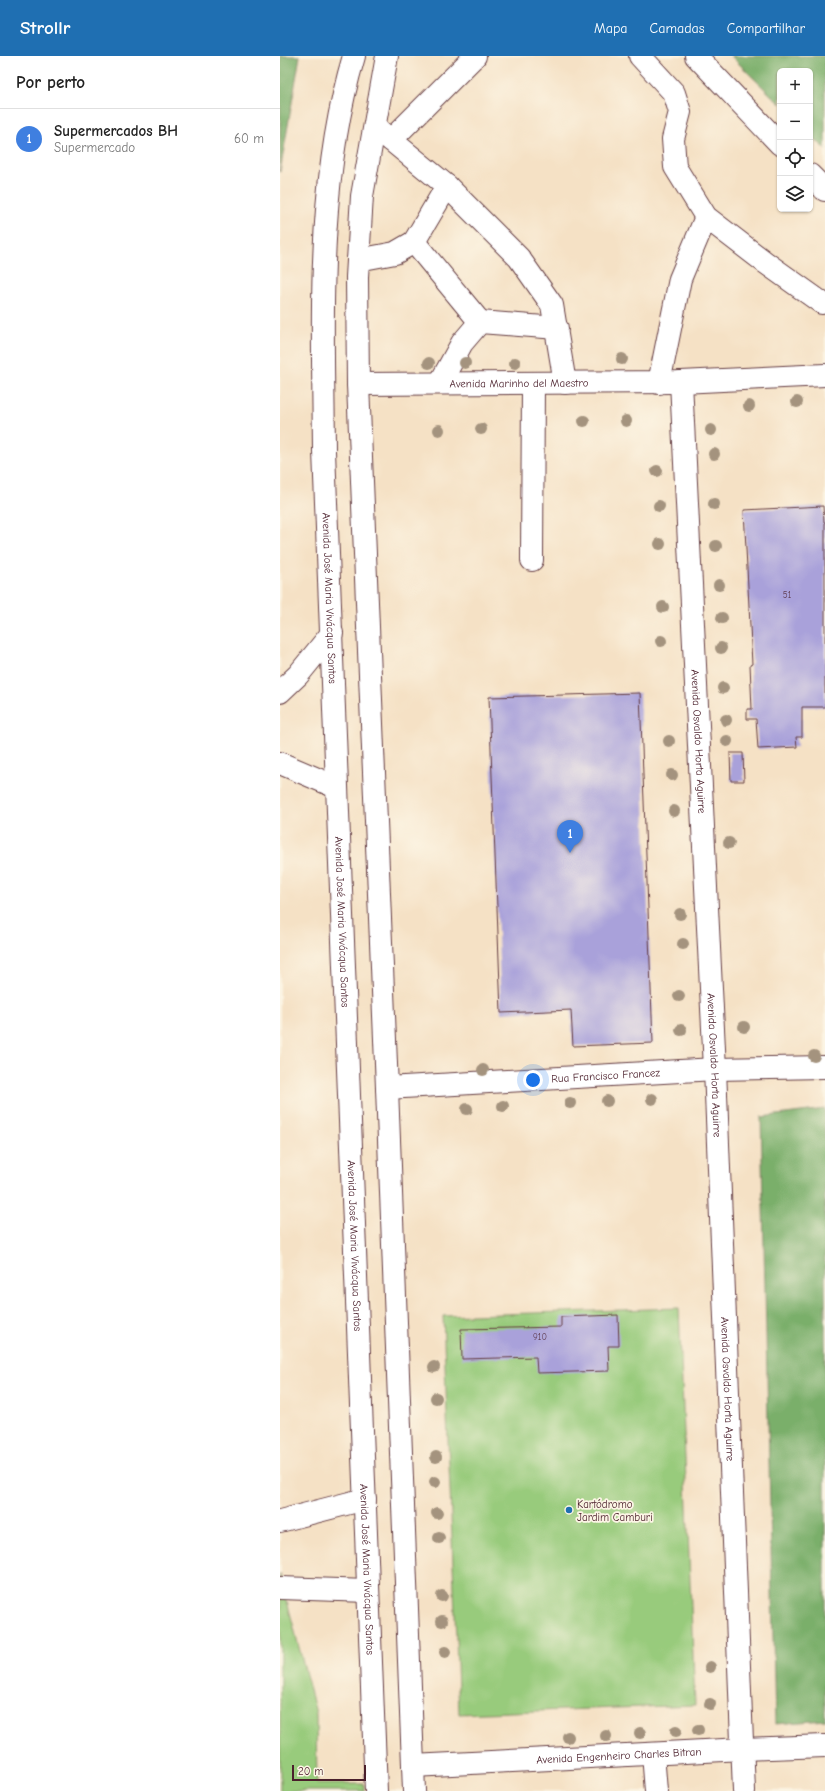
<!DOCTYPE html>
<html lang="pt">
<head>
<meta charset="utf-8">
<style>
	:root { --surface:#fff; --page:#f2f2f2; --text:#222; --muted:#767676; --line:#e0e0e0; --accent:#1f6fb2 }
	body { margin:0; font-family:"Comic Neue",sans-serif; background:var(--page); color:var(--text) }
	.controls { position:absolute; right:12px; top:12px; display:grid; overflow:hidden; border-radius:6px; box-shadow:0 1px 3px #0004 }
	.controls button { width:36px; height:36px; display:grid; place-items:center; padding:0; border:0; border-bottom:1px solid var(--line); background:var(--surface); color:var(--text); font:20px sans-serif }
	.scale { position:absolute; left:12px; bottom:10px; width:74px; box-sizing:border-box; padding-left:4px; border:2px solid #4a1f2b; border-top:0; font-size:11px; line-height:14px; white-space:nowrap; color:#4a1f2b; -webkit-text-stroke:3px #fcf5e5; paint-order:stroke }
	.you { position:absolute; left:253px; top:1024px; width:14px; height:14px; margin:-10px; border:3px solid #fff; border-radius:50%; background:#1a73e8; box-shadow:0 0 0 6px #1a73e833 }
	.badge { display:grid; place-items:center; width:26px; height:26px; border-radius:50%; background:var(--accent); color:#fff; font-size:13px; font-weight:700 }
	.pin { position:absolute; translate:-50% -33px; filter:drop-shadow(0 1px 2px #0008) }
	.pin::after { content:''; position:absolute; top:21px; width:14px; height:12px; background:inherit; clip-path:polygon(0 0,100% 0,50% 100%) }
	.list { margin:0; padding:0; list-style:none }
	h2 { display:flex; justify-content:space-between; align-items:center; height:52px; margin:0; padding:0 16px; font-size:17px }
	h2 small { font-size:13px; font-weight:400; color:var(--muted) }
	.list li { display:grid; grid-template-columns:26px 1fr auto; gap:12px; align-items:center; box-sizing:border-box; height:60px; padding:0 16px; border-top:1px solid var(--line) }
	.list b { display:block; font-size:15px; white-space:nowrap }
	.list p { margin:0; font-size:13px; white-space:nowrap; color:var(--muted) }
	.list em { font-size:13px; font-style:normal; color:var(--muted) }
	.icon { flex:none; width:22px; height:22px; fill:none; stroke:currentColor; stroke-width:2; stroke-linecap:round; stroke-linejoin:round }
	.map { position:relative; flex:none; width:545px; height:1735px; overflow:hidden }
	header { display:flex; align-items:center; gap:24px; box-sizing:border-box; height:56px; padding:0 20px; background:var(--accent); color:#fff }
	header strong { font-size:19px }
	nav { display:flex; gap:22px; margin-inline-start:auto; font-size:14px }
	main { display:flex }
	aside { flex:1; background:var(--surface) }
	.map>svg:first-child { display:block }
	.green { fill:#98cb7b; stroke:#717553 }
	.forest { fill:#7aaf6b; stroke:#62674b }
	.building { fill:#a9a1da }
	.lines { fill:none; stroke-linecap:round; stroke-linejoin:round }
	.minor-casing { stroke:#643c42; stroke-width:24 }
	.major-casing { stroke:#643c42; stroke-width:24 }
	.minor { stroke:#fff; stroke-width:22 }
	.major { stroke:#fff; stroke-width:22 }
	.tree { fill:#a4937e }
	.poi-dot { fill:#1f6fb2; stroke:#fcf5e5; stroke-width:1.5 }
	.labels { text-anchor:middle; stroke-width:3.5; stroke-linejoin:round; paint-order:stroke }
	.number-label { font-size:9px; fill:#624057 }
	.street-label { font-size:11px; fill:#4a1f2b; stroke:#fcf5e5 }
	.poi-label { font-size:11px; fill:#4a1f2b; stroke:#fcf5e5; text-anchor:start }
</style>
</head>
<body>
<header>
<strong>Strollr</strong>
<nav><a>Mapa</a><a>Camadas</a><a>Compartilhar</a></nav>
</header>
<main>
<aside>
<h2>Por perto<small></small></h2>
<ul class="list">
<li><span class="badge" style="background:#3f7fe0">1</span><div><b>Supermercados BH</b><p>Supermercado</p></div><em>60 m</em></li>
</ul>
</aside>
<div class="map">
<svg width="545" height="1735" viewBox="0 0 545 1735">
	<rect width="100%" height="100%" fill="#fcf5e5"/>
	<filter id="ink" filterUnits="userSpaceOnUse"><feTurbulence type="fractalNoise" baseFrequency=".025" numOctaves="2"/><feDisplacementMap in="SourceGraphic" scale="8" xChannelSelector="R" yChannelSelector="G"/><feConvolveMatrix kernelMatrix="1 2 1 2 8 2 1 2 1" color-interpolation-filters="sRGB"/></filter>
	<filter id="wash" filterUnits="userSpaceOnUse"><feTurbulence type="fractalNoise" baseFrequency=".012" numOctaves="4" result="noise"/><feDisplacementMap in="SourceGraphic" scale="16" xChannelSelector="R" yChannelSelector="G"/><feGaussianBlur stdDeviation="0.9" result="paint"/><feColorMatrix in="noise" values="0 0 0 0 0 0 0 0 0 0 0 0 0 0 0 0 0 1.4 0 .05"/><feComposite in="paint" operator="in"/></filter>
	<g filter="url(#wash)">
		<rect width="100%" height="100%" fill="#f5e1c5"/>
		<g class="green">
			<polygon points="399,1252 415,1649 179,1658 163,1260"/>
			<polygon points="0,1518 36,1657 37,1728 84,1728 84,1735 0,1735"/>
		</g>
		<g class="forest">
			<polygon points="0,0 20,0 0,116"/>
			<polygon points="451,0 545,0 545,93 530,78 530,15 500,15 500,48"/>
			<polygon points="545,1053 545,1664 495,1668 481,1061"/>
		</g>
		<g id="blocks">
			<g class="building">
				<polygon points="543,450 544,466 545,466 545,651 522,651 522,681 516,681 517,691 478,693 476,663 467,663 467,653 472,653 470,609 472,608 464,454"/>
				<polygon points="360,637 373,987 293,990 291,954 221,957 209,641"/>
				<polygon points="450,697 463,697 464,725 451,725"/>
				<polygon points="338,1259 339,1290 328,1290 329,1315 257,1317 256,1301 182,1303 181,1273 281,1271 281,1261"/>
			</g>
		</g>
	</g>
	<g filter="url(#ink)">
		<use href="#blocks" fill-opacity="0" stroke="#643c42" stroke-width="1"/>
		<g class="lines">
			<g class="minor-casing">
				<g id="minor">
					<polyline points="360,0 394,37 400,56 393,83 395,111 426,161 486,207 542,247"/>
					<polyline points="416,0 500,88"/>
					<polyline points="95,71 167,130 239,202 272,249 285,327"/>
					<polyline points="111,84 195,0"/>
					<polyline points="530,119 545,134"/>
					<polyline points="134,186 200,266"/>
					<polyline points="78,204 115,197 134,186 167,130"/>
					<path id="s1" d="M 401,326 L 435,1013 L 464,1735"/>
					<polyline points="160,327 182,287 200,266 277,272"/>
					<polyline points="379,327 400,223 426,161"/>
					<path id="s2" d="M 78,328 L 401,326 L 545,319"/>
					<polyline points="252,504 253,327"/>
					<polyline points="0,636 18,619 52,577"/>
					<polyline points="0,707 56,731"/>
					<path id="s3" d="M 107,1032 L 435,1013 L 545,1011"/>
					<polyline points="0,1465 85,1443"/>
					<polyline points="0,1532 88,1535"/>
					<polyline points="373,1698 376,1735"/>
					<path id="s4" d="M 133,1710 L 463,1693 L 545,1690"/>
				</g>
			</g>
			<g class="major-casing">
				<g id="major">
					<path id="s5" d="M 74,0 C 36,128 43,263 44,395 L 96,1735"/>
					<polyline points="107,0 82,140 77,221 78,328 107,1032 134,1735"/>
				</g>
			</g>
			<use href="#minor" class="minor"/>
			<use href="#major" class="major"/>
		</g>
		<g class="tree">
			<circle cx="342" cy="303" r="6"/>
			<circle cx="149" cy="307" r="6"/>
			<circle cx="185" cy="307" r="6"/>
			<circle cx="235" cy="307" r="6"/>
			<circle cx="517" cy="346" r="6"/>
			<circle cx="469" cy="350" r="6"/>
			<circle cx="304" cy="365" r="6"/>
			<circle cx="346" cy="365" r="6"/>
			<circle cx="201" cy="373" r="6"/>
			<circle cx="159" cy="374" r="6"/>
			<circle cx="431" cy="374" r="6"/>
			<circle cx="434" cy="398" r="6"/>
			<circle cx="377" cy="415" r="6"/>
			<circle cx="434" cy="448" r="6"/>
			<circle cx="379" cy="450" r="6"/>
			<circle cx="380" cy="488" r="6"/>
			<circle cx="436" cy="490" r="6"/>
			<circle cx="439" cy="529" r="6"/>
			<circle cx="383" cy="551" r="6"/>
			<circle cx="442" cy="562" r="6"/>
			<circle cx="381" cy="585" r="6"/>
			<circle cx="441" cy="592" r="6"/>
			<circle cx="443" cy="632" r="6"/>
			<circle cx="446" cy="664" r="6"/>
			<circle cx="389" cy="685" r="6"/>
			<circle cx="447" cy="685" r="6"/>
			<circle cx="392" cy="719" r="6"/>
			<circle cx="394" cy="755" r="6"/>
			<circle cx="449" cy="787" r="6"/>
			<circle cx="400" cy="858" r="6"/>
			<circle cx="403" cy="888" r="6"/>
			<circle cx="399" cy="940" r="6"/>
			<circle cx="464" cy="971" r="6"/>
			<circle cx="401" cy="974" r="6"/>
			<circle cx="534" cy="1000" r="6"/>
			<circle cx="203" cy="1014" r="6"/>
			<circle cx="372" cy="1043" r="6"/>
			<circle cx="327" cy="1045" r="6"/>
			<circle cx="290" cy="1047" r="6"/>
			<circle cx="223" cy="1050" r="6"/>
			<circle cx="187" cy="1053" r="6"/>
			<circle cx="154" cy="1311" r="6"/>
			<circle cx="156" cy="1342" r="6"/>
			<circle cx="156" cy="1401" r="6"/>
			<circle cx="155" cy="1426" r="6"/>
			<circle cx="157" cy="1457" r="6"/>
			<circle cx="159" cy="1482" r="6"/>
			<circle cx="162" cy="1540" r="6"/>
			<circle cx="162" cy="1565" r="6"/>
			<circle cx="165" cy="1596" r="6"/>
			<circle cx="430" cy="1611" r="6"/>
			<circle cx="430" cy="1648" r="6"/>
			<circle cx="418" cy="1674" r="6"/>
			<circle cx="396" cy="1675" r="6"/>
			<circle cx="360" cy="1677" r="6"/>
			<circle cx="326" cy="1680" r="6"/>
			<circle cx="288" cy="1681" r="6"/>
		</g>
	</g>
	<circle class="poi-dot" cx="289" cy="1454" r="4"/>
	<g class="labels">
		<g class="number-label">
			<text x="507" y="542">51</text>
			<text x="260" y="1284">910</text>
		</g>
		<g class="street-label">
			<text dy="4" stroke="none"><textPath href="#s2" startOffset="161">Avenida Marinho del Maestro</textPath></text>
			<text dy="4" stroke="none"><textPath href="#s5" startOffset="545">Avenida José Maria Vivácqua Santos</textPath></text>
			<text dy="4" stroke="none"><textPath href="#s1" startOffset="360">Avenida Osvaldo Horta Aguirre</textPath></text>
			<text dy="4" stroke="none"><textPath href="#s5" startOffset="869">Avenida José Maria Vivácqua Santos</textPath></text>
			<text dy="4" stroke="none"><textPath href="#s1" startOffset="684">Avenida Osvaldo Horta Aguirre</textPath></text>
			<text dy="4" stroke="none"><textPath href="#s3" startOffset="219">Rua Francisco Francez</textPath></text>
			<text dy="4" stroke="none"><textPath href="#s5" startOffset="1193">Avenida José Maria Vivácqua Santos</textPath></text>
			<text dy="4" stroke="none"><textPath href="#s1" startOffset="1008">Avenida Osvaldo Horta Aguirre</textPath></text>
			<text dy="4" stroke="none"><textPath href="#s5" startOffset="1517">Avenida José Maria Vivácqua Santos</textPath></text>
			<text dy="4" stroke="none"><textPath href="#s4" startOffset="206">Avenida Engenheiro Charles Bitran</textPath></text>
		</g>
		<g class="poi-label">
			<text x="297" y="1452">Kartódromo<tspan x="297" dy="13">Jardim Camburi</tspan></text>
		</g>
	</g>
</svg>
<div class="controls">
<button>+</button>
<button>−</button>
<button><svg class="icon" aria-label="locate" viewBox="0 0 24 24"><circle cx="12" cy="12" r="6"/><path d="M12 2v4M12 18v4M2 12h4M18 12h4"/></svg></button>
<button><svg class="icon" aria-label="layers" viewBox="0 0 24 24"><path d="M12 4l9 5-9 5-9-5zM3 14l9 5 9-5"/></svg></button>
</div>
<div class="scale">20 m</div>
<div class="you"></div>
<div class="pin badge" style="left:290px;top:797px;background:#3f7fe0">1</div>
</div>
</main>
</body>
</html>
